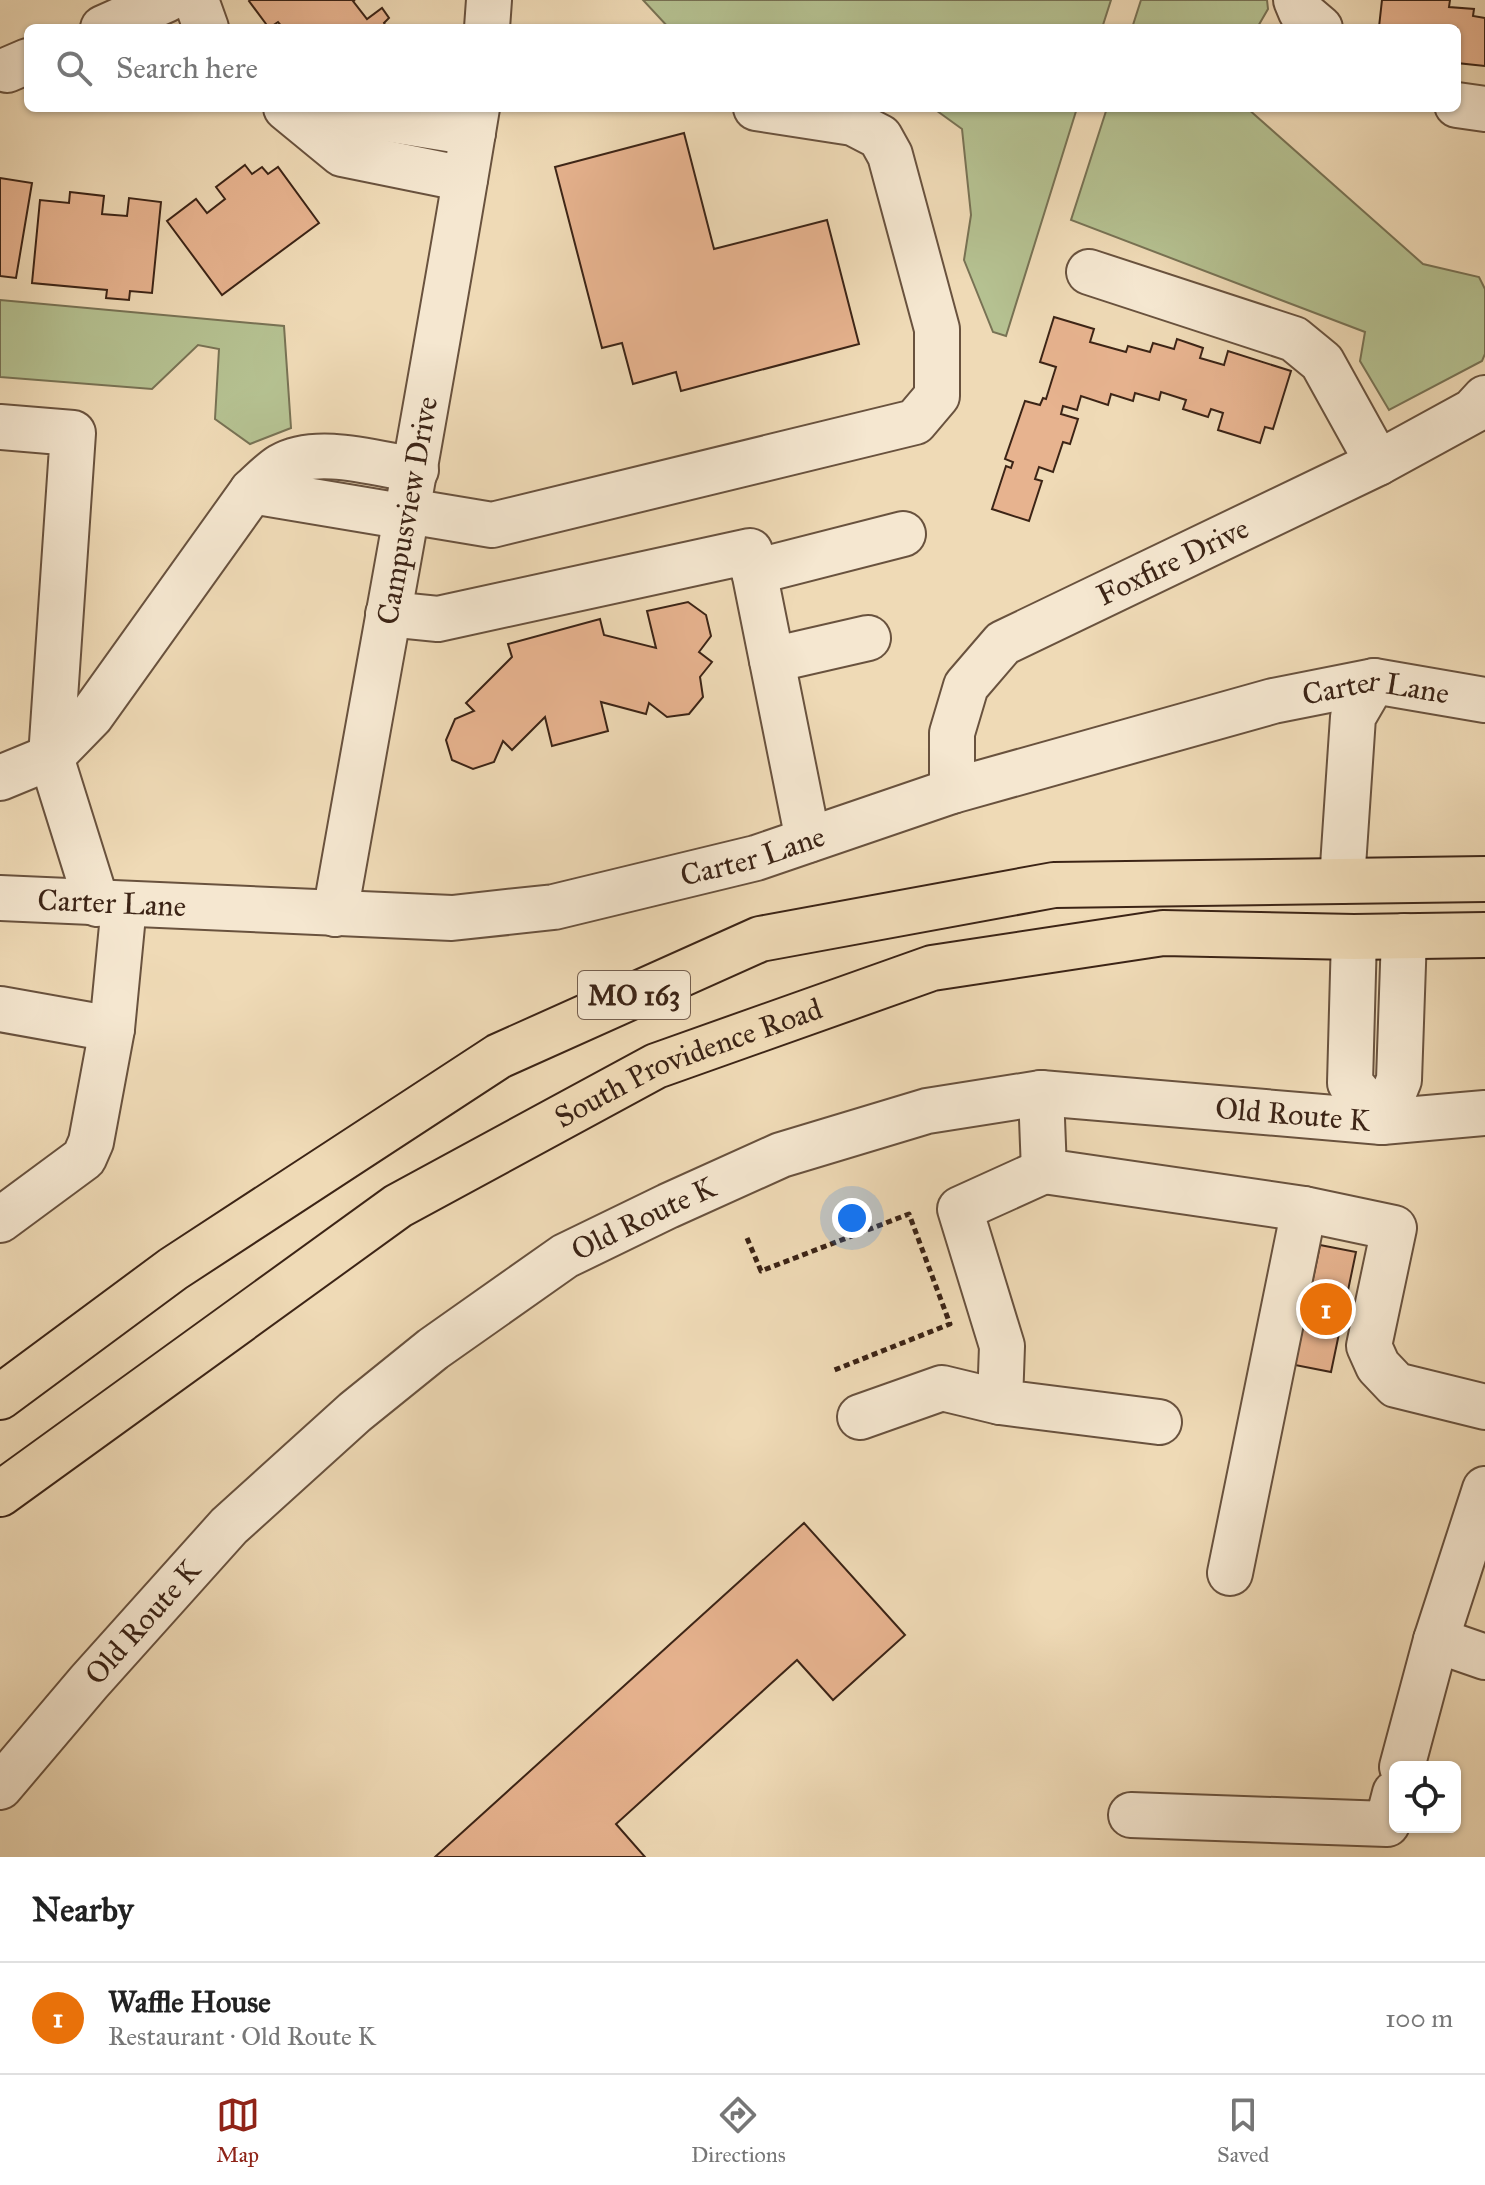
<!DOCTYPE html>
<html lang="en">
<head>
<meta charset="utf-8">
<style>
	:root { --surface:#fff; --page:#f6f6f6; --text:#222; --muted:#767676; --line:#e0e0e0; --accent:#8f2418 }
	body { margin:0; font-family:"IM FELL Great Primer",serif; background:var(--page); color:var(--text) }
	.controls { position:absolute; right:24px; bottom:24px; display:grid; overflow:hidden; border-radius:12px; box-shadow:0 2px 6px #0004 }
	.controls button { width:72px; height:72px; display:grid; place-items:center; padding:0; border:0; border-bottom:2px solid var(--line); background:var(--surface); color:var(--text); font:40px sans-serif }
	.you { position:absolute; left:852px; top:1218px; width:28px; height:28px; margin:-20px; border:6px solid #fff; border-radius:50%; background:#1a73e8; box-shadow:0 0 0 12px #1a73e833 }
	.badge { display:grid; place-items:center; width:52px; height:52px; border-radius:50%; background:var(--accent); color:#fff; font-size:26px; font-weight:700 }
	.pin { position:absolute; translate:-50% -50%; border:4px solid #fff; box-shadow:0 2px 8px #0006 }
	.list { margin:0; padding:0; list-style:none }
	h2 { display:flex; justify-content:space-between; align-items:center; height:104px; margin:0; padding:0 32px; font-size:34px }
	h2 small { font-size:26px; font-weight:400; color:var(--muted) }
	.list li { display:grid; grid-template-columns:52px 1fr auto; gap:24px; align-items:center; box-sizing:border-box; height:112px; padding:0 32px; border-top:2px solid var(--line) }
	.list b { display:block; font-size:30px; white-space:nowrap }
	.list p { margin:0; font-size:26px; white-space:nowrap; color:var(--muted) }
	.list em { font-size:26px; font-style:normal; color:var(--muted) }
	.icon { flex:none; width:44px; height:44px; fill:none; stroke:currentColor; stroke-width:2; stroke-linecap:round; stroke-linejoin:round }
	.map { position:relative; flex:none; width:1485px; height:1857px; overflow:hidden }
	.search { position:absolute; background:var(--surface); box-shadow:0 2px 6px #0004; left:24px; right:24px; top:24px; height:88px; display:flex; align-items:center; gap:20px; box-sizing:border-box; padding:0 28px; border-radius:12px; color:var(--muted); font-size:30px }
	.sheet { height:216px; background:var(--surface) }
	nav { display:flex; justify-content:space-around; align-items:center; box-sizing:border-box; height:112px; border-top:2px solid var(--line); background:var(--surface); font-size:22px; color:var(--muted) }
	nav a { display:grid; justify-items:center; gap:4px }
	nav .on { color:var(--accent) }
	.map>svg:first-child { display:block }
	.green { fill:#b5c191; stroke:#787254; stroke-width:2 }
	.building { fill:#e7b38f; stroke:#3c2416; stroke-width:2 }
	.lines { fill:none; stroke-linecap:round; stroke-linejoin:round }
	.minor-casing { stroke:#69523e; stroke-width:48 }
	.major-casing { stroke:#3c2416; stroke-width:48 }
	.path { stroke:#3c2416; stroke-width:5; stroke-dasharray:6 4; stroke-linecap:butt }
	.minor { stroke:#f5e7d0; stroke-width:44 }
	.major { stroke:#efdab6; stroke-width:44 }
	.labels { text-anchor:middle; stroke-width:6; stroke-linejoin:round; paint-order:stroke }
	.shield { fill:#f5e7d0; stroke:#745e4e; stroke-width:2 }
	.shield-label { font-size:28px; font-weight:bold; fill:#3c2416 }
	.street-label { font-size:30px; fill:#3c2416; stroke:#f5e7d0 }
</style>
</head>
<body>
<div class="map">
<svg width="1485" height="1857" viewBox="0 0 1485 1857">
	<rect width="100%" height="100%" fill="#efdab6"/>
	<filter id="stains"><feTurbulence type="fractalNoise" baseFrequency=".0025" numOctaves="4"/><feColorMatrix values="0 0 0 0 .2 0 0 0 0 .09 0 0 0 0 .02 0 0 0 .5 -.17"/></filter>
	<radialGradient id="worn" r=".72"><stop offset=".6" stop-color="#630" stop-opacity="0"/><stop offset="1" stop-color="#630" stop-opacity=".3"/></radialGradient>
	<g class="green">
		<polygon points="643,0 1111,0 1102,28 669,28"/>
		<polygon points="1141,0 1267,0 1268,9 1257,28 1132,28"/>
		<polygon points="933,108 1077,108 1006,336 993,332 964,260 971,215 962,129"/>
		<polygon points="1107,108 1247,108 1423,264 1479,277 1485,289 1485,354 1482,361 1389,410 1360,361 1365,332 1071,220"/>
		<polygon points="0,300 284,326 291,428 250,444 215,419 219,349 198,345 152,389 0,377"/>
	</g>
	<g class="building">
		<polygon points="250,0 355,0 353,1 367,19 382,8 389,18 384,23 387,28 283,28 278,22 269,28 249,1"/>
		<polygon points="1382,0 1450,0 1449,7 1474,9 1473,16 1485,18 1485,66 1457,63 1457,28 1379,27"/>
		<polygon points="684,133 714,249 827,220 859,344 681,391 676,372 633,384 622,343 602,348 555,167"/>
		<polygon points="245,165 252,174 262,167 268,174 278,167 319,223 222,295 167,221 196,199 207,213 225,199 216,187"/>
		<polygon points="0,178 32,183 16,278 0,276"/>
		<polygon points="70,192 104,196 102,214 127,216 129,198 161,202 152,293 130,291 129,300 106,298 107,290 32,283 40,200 69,203"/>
		<polygon points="1054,317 1094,329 1090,342 1126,352 1128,346 1150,352 1153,343 1174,349 1177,339 1203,348 1200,358 1224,365 1228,351 1291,371 1273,429 1265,427 1260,443 1218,430 1223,413 1211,409 1208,417 1183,409 1186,400 1161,392 1159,400 1135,393 1133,401 1111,394 1108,405 1081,396 1077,410 1063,406 1061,414 1078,419 1070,444 1063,442 1053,472 1039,467 1035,479 1042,481 1029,521 992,509 1006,466 1011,468 1013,462 1005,459 1025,401 1040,405 1043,398 1046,399 1056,367 1040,362"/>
		<polygon points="688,602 706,615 711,636 699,652 712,662 700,677 703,697 689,714 667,717 649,703 646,714 601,702 608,731 552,746 545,717 512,750 503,741 494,762 473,769 452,760 446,740 455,719 474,711 466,703 512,657 508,644 600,619 604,635 656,648 647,611"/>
		<polygon points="1320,1245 1356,1252 1331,1372 1295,1365"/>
		<polygon points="804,1523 905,1635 833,1700 797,1660 616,1824 645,1857 435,1857"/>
	</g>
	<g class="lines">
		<g class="minor-casing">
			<g id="minor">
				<polyline points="196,0 206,28"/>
				<polyline points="1296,0 1301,12 1320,28"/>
				<polyline points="103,28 166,0"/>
				<polyline points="487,28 489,0"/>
				<polyline points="7,70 28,61"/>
				<polyline points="1457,105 1485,109"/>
				<polyline points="286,108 342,154 465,179"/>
				<polyline points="305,122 355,114 473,133"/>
				<polyline points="1089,272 1294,339 1322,362 1378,463"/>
				<polyline points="0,427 73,433 51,757 97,904"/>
				<polyline points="252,491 407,517"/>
				<polyline points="408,511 492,525 915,422 937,396 937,329 890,155 880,137 853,123 756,108"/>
				<polyline points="754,572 903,534"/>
				<polyline points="388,614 438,619 750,551 808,840"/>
				<polyline points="772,660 868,638"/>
				<path d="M 0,778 L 51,757 L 91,716 L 252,491 C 261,483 271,472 281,466 C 317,445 377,464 416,470"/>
				<path id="s1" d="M 952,791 L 952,733 L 966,686 L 1003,643 L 1378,463 L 1473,411 L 1485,398"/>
				<polyline points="1342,881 1353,717 1374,681"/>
				<path id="s2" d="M 0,898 L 452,918 L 554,907 L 756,858 L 952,791 L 1273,701 L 1374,681 L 1485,700"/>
				<path id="s3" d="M 335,914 C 382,646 433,377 477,108"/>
				<polyline points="1354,937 1350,1083 1382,1122 1399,1080 1404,936"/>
				<polyline points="0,1009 112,1029"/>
				<polyline points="1041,1093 1044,1171 1304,1209 1394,1228 1369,1346 1378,1366 1396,1385 1485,1407"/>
				<polyline points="1044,1171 960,1209 1002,1346 1000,1402 1159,1422"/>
				<polyline points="0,1220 84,1158 91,1142 112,1029 124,905"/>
				<polyline points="860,1417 942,1388 1000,1402"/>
				<polyline points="1230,1573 1304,1209"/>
				<polyline points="1436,1640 1485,1657"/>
				<polyline points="1402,1767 1436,1640 1485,1489"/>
				<path id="s4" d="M 0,1787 L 89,1682 L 229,1526 L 355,1412 L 433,1349 L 565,1256 L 668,1206 L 781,1155 L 927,1111 L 1041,1093 L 1382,1122 L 1485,1113"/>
				<polyline points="1131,1815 1387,1824 1395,1793"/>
			</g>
		</g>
		<g class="major-casing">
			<g id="major">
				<polyline points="0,1397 173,1269 499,1056 760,939 1054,885 1485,879"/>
				<path id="s5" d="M 0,1494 L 398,1206 L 656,1066 L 932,968 L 1163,933 L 1354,937 L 1485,935"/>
			</g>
		</g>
		<polyline class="path" points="747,1238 761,1271 909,1214 950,1324 832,1371"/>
		<use href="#minor" class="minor"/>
		<use href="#major" class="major"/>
	</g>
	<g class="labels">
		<rect class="shield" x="578" y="971" width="112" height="48" rx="6"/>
		<g class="shield-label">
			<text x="634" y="1005">MO 163</text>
		</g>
		<g class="street-label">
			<text dy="10" stroke="none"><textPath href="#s3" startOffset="410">Campusview Drive</textPath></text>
			<text dy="10" stroke="none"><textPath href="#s1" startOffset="352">Foxfire Drive</textPath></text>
			<text dy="10" stroke="none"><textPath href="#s2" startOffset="1408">Carter Lane</textPath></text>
			<text dy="10" stroke="none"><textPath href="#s2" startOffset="760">Carter Lane</textPath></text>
			<text dy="10" stroke="none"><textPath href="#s2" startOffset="112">Carter Lane</textPath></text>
			<text dy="10" stroke="none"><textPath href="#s5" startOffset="816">South Providence Road</textPath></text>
			<text dy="10" stroke="none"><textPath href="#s4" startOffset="1538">Old Route K</textPath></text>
			<text dy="10" stroke="none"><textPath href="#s4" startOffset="866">Old Route K</textPath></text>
			<text dy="10" stroke="none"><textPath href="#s4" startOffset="218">Old Route K</textPath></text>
		</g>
	</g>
	<rect width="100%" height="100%" filter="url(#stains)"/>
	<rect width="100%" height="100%" fill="url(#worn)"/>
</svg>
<div class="controls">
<button><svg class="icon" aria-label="locate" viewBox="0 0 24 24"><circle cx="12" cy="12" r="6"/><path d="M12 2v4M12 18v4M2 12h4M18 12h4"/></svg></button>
</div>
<div class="you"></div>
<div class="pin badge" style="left:1326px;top:1309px;background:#e8710a">1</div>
<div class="search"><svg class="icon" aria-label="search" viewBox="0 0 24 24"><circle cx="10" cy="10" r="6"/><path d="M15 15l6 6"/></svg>Search here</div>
</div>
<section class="sheet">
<h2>Nearby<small></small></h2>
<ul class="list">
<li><span class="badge" style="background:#e8710a">1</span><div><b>Waffle House</b><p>Restaurant · Old Route K</p></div><em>100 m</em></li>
</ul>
</section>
<nav>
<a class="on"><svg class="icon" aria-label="map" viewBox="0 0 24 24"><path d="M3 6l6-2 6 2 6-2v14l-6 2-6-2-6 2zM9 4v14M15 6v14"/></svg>Map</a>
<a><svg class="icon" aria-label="directions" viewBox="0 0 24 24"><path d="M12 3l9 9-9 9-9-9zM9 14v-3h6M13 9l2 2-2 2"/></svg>Directions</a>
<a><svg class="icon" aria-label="saved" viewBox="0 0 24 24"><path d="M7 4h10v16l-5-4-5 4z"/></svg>Saved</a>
</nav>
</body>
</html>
